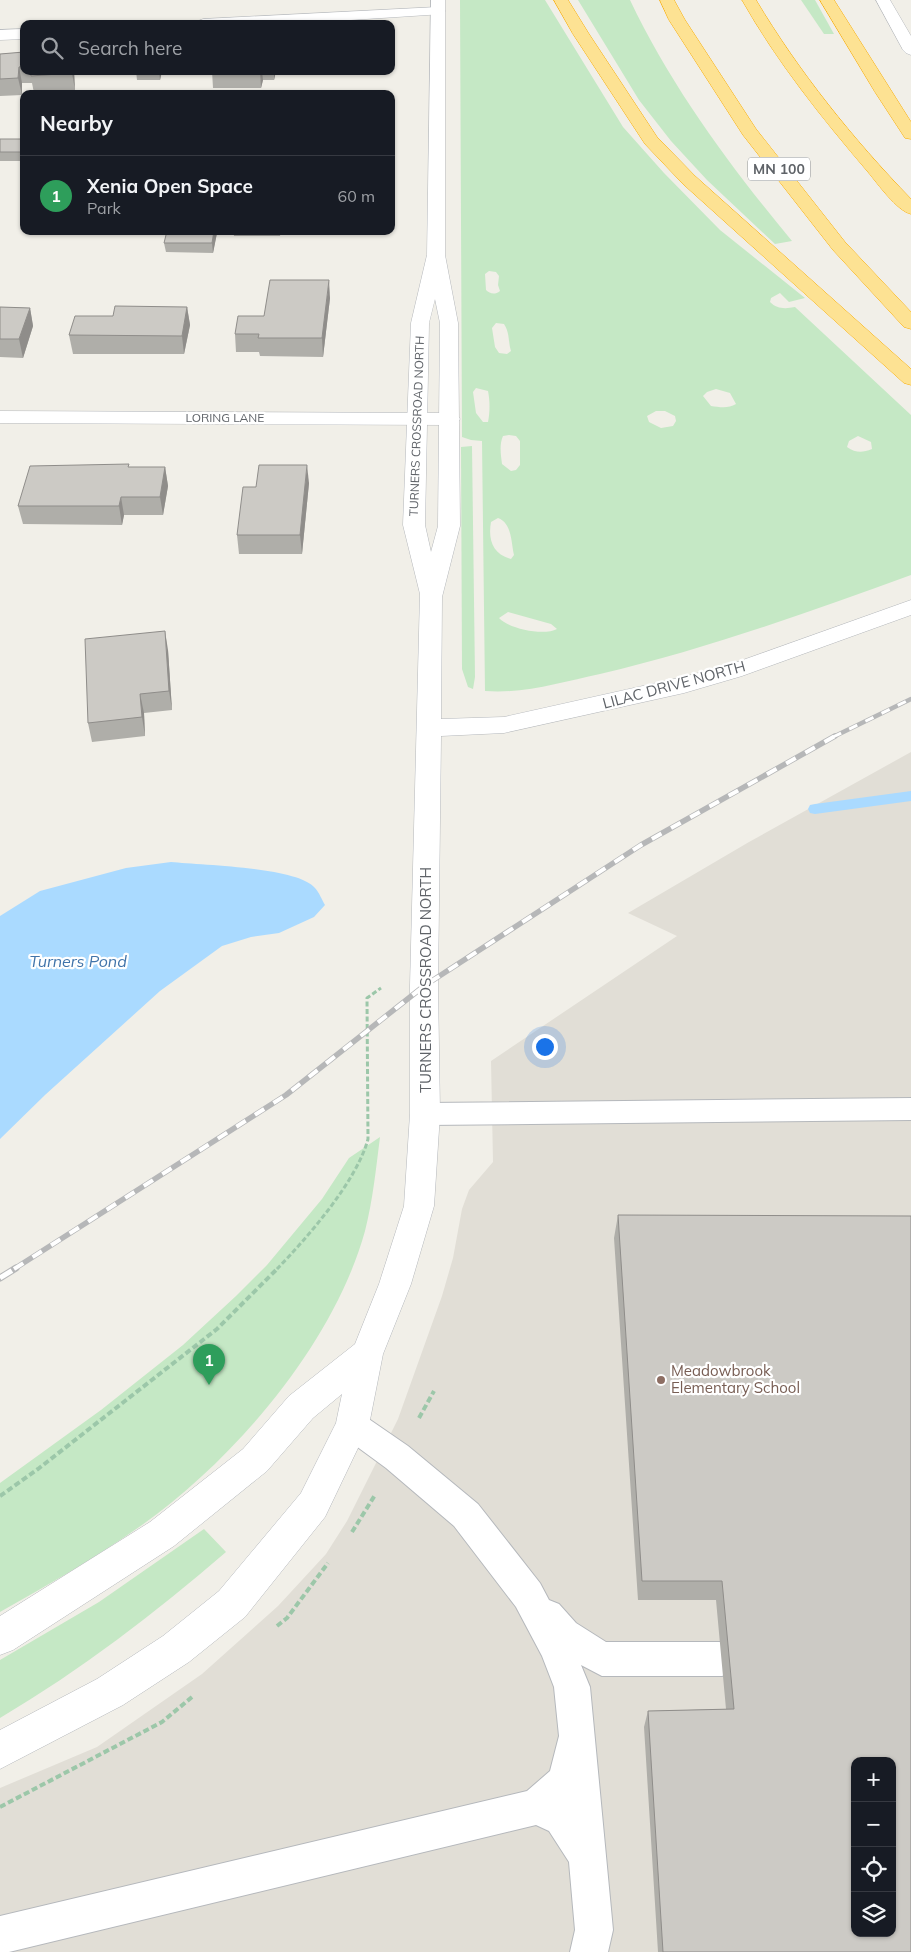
<!DOCTYPE html>
<html lang="en">
<head>
<meta charset="utf-8">
<style>
	:root { --surface:#171b24; --page:#20242c; --text:#f1f3f6; --muted:#9ea1a6; --line:#363941; --accent:#7c3aed }
	body { margin:0; font-family:Mulish,sans-serif; background:var(--page); color:var(--text) }
	.controls { position:absolute; right:15px; bottom:15px; display:grid; overflow:hidden; border-radius:10px; box-shadow:0 1px 4px #0004 }
	.controls button { width:45px; height:45px; display:grid; place-items:center; padding:0; border:0; border-bottom:1px solid var(--line); background:var(--surface); color:var(--text); font:25px sans-serif }
	.you { position:absolute; left:544px; top:1046px; width:18px; height:18px; margin:-12px; border:4px solid #fff; border-radius:50%; background:#1a73e8; box-shadow:0 0 0 8px #1a73e833 }
	.badge { display:grid; place-items:center; width:32px; height:32px; border-radius:50%; background:var(--accent); color:#fff; font-size:16px; font-weight:700 }
	.pin { position:absolute; translate:-50% -41px; filter:drop-shadow(0 1px 2px #0008) }
	.pin::after { content:''; position:absolute; top:26px; width:18px; height:15px; background:inherit; clip-path:polygon(0 0,100% 0,50% 100%) }
	.list { margin:0; padding:0; list-style:none }
	h2 { display:flex; justify-content:space-between; align-items:center; height:65px; margin:0; padding:0 20px; font-size:21px }
	h2 small { font-size:16px; font-weight:400; color:var(--muted) }
	.list li { display:grid; grid-template-columns:32px 1fr auto; gap:15px; align-items:center; box-sizing:border-box; height:80px; padding:0 20px; border-top:1px solid var(--line) }
	.list b { display:block; font-size:19px; white-space:nowrap }
	.list p { margin:0; font-size:16px; white-space:nowrap; color:var(--muted) }
	.list em { font-size:16px; font-style:normal; color:var(--muted) }
	.icon { flex:none; width:28px; height:28px; fill:none; stroke:currentColor; stroke-width:2; stroke-linecap:round; stroke-linejoin:round }
	.map { position:relative; flex:none; width:911px; height:1952px; overflow:hidden }
	.search { position:absolute; background:var(--surface); box-shadow:0 1px 4px #0004; left:20px; top:20px; width:375px; height:55px; display:flex; align-items:center; gap:12px; box-sizing:border-box; padding:0 18px; border-radius:10px; color:var(--muted); font-size:19px }
	.panel { position:absolute; background:var(--surface); box-shadow:0 1px 4px #0004; left:20px; top:90px; width:375px; height:145px; border-radius:10px }
	.map>svg:first-child { display:block }
	.education { fill:#e1ded6; fill-rule:evenodd }
	.green { fill:#c5e8c5; fill-rule:evenodd }
	.water { fill:#aadaff }
	.lines { fill:none; stroke-linecap:round; stroke-linejoin:round }
	.stream { fill:#aadaff; fill-rule:evenodd }
	.service-casing { stroke:#b5b8bc; stroke-width:2 }
	.minor-casing { stroke:#b5b8bc; stroke-width:1 }
	.tertiary-casing { stroke:#b5b8bc; stroke-width:1 }
	.motorway-casing { stroke:#f9ab00; stroke-width:1 }
	.path-far1 { stroke:#9cc7a9; stroke-width:3; stroke-dasharray:5 2.5; stroke-linecap:butt }
	.path { stroke:#9cc7a9; stroke-width:4; stroke-dasharray:6 3; stroke-linecap:butt }
	.service { fill:#fff; fill-rule:evenodd }
	.minor { fill:#fff; fill-rule:evenodd }
	.tertiary { fill:#fff; fill-rule:evenodd }
	.motorway { fill:#fde293; fill-rule:evenodd }
	.rail-far2-casing { stroke:#b6b7b8; stroke-width:4.5 }
	.rail-far1-casing { stroke:#b6b7b8; stroke-width:5.5 }
	.rail-casing { stroke:#b6b7b8; stroke-width:7 }
	.rail-far2 { stroke:#fff; stroke-width:3; stroke-dasharray:9; stroke-linecap:butt }
	.rail-far1 { stroke:#fff; stroke-width:4; stroke-dasharray:11; stroke-linecap:butt }
	.rail { stroke:#fff; stroke-width:5; stroke-dasharray:14; stroke-linecap:butt }
	.wall { fill:#afaea9 }
	.shaded-wall { fill:#8f8d8a }
	.building { fill:#cccac5; stroke:#8f8d8a; fill-rule:evenodd }
	.education-dot { fill:#8d6e63; stroke:#fff; stroke-width:2 }
	.labels { text-anchor:middle; stroke-width:4.5; stroke-linejoin:round; paint-order:stroke }
	.far-street-label { font-size:12px; fill:#5f6368; stroke:#fff }
	.shield { fill:#fff; stroke:#8f9295; stroke-width:1 }
	.shield-label { font-size:14px; font-weight:bold; fill:#5f6368 }
	.street-label { font-size:15px; fill:#5f6368; stroke:#fff }
	.education-label { font-size:15px; fill:#785e54; stroke:#fff; text-anchor:start }
	.water-label { font-size:16px; font-style:italic; fill:#4174aa; stroke:#fff }
</style>
</head>
<body>
<div class="map">
<svg width="911" height="1952" viewBox="0 0 911 1952">
	<rect width="100%" height="100%" fill="#f1efe8"/>
	<path class="education" d="M 911,752 L 911,1952 L 0,1952 L 0,1788 L 97,1747 L 202,1674 L 278,1606 L 326,1554 L 347,1521 L 398,1419 L 442,1296 L 453,1258 L 462,1209 L 469,1190 L 493,1162 L 491,1061 L 677,936 L 628,913 L 749,842 ZM 855,1761 L 892,1761 L 892,1933 L 855,1933 Z"/>
	<g class="green">
		<path d="M 460,0 L 545,0 L 623,127 L 664,173 L 720,230 L 805,298 L 789,302 L 780,293 L 771,298 L 770,302 C 777,309 785,309 795,307 L 911,415 L 911,575 C 809,612 707,649 600,674 C 562,682 525,694 485,691 L 482,441 L 471,440 L 462,437 ZM 489,271 L 496,272 L 499,276 L 498,285 L 500,291 C 495,295 490,294 486,290 L 485,274 ZM 496,323 L 504,324 C 510,333 508,342 511,351 L 507,354 L 499,353 L 495,347 L 492,328 ZM 476,388 L 488,391 C 490,401 490,412 488,422 L 483,422 L 476,413 L 473,392 ZM 716,389 L 730,393 L 736,404 C 728,409 719,407 711,406 L 703,396 L 707,392 ZM 656,411 L 665,411 L 675,416 L 676,421 L 673,426 L 661,428 L 649,422 L 647,416 ZM 509,435 L 516,436 L 520,441 L 520,465 L 516,470 L 511,471 L 502,464 C 501,455 499,445 503,436 ZM 858,436 L 871,442 L 872,449 C 862,453 856,453 847,447 L 849,441 ZM 498,518 C 512,523 511,542 514,555 L 511,559 C 492,554 488,539 491,522 ZM 508,612 L 551,624 L 557,629 C 544,636 509,629 499,618 Z"/>
		<path d="M 578,0 L 630,0 C 672,88 730,166 792,241 L 775,244 L 707,180 L 671,141 L 639,100 Z"/>
		<polygon points="801,0 815,0 834,34 824,34"/>
		<polygon points="472,446 475,677 473,689 468,687 462,669 461,447"/>
		<path d="M 380,1137 C 376,1168 373,1200 365,1231 C 334,1343 236,1458 142,1525 C 97,1557 48,1585 0,1612 L 0,1483 L 101,1410 L 183,1345 L 236,1296 L 267,1265 L 322,1199 L 349,1158 Z"/>
		<path d="M 204,1529 L 226,1552 C 155,1613 81,1670 0,1718 L 0,1660 L 99,1602 Z"/>
	</g>
	<path class="water" d="M 171,862 C 200,865 298,867 315,888 C 319,892 322,900 325,905 L 314,917 L 279,933 L 251,937 L 222,946 L 160,991 L 45,1095 L 0,1139 L 0,916 L 40,891 L 126,868 Z"/>
	<g class="lines">
		<polygon class="stream" points="911,791 911,801 815,814 810,813 808,809 810,805 815,804"/>
		<g class="service-casing">
			<g id="service">
				<polygon points="911,1098 911,1120 425,1125 415,1122 411,1114 415,1106 425,1103"/>
				<polygon points="352,1410 363,1415 408,1446 478,1504 540,1583 549,1600 559,1604 576,1623 606,1642 722,1642 734,1647 739,1659 734,1671 722,1676 602,1676 581,1665 590,1687 613,1930 608,1952 570,1952 575,1930 569,1862 549,1831 536,1825 9,1952 0,1952 0,1916 527,1791 550,1771 559,1736 554,1687 542,1656 516,1607 454,1526 386,1468 341,1435 336,1425 341,1415"/>
			</g>
		</g>
		<g class="minor-casing">
			<g id="minor">
				<polygon points="438,7 443,8 445,11 443,14 289,24 196,24 198,21 203,19"/>
				<polygon points="24,29 24,39 0,40 0,30"/>
				<polygon points="0,411 450,413 457,415 460,419 457,423 450,425 0,423"/>
			</g>
		</g>
		<g class="tertiary-casing">
			<g id="tertiary">
				<path d="M 431,0 L 445,0 L 445,255 L 458,323 L 460,526 L 442,597 L 441,719 L 504,717 L 683,677 L 726,666 L 911,600 L 911,615 L 742,676 L 684,693 L 504,733 L 441,736 L 438,986 L 440,1114 L 434,1206 L 411,1284 L 383,1354 L 369,1425 L 325,1517 L 245,1617 L 189,1662 L 123,1705 L 0,1769 L 0,1730 L 97,1679 L 163,1636 L 219,1591 L 301,1493 L 336,1423 L 342,1394 L 313,1418 L 267,1471 L 174,1546 L 13,1650 L 0,1655 L 0,1616 L 150,1522 L 243,1449 L 289,1396 L 355,1344 L 379,1284 L 404,1206 L 410,1114 L 410,986 L 420,594 L 403,525 L 411,323 L 427,255 ZM 435,299 L 440,323 L 438,526 L 431,552 L 425,525 L 429,323 Z"/>
				<polygon points="876,0 890,0 911,36 911,55 906,53 903,50"/>
			</g>
		</g>
		<g class="motorway-casing">
			<g id="motorway">
				<polygon points="554,0 568,0 589,34 657,137 695,176 911,369 911,385 904,383 683,184 645,144 573,34"/>
				<polygon points="660,0 674,0 685,20 756,129 845,242 911,312 911,329 904,327 833,250 743,135 669,20"/>
				<path d="M 742,0 L 756,0 C 799,72 853,139 911,199 L 911,214 C 897,211 878,184 868,172 C 822,118 777,62 742,0 Z"/>
				<polygon points="820,0 834,0 911,122 911,139 905,138 875,92"/>
			</g>
		</g>
		<path class="path-far1" d="M 277,1269 C 307,1238 357,1181 368,1139 L 367,998 L 381,988"/>
		<g class="path">
			<polyline points="419,1418 434,1391"/>
			<polyline points="0,1496 38,1469 217,1329 278,1268"/>
			<polyline points="352,1532 375,1495"/>
			<polyline points="277,1626 287,1618 328,1563"/>
			<polyline points="0,1807 162,1722 192,1697"/>
		</g>
		<use href="#service" class="service"/>
		<use href="#minor" class="minor"/>
		<use href="#tertiary" class="tertiary"/>
		<use href="#motorway" class="motorway"/>
		<g class="rail-far2-casing">
			<polyline id="rail-far2" points="833,737 911,699"/>
		</g>
		<g class="rail-far1-casing">
			<polyline id="rail-far1" points="14,1269 286,1095 424,986 641,845 835,736"/>
		</g>
		<g class="rail-casing">
			<polyline id="rail" points="0,1278 16,1268"/>
		</g>
		<use href="#rail-far2" class="rail-far2"/>
		<use href="#rail-far1" class="rail-far1"/>
		<use href="#rail" class="rail"/>
	</g>
	<g class="wall">
		<polygon points="24,52 24,71 74,71 75,90 34,93 32,83 22,83 22,95 0,96 0,54"/>
		<polygon points="136,71 162,71 160,80 137,80"/>
		<polygon points="212,71 276,71 274,80 263,80 261,88 213,88"/>
		<rect x="0" y="139" width="24" height="22"/>
		<polygon points="233,231 281,231 280,236 234,236"/>
		<polygon points="217,233 213,253 166,252 164,243"/>
		<polygon points="330,298 323,357 260,356 259,352 236,352 235,334 264,316"/>
		<polygon points="0,307 30,308 33,326 23,358 0,357"/>
		<polygon points="187,307 190,325 184,354 73,354 69,335 113,316"/>
		<polygon points="129,467 165,467 168,486 163,515 124,515 122,525 23,524 18,506"/>
		<polygon points="309,483 302,554 239,554 237,535 256,487"/>
		<polygon points="168,650 172,710 144,713 145,736 92,742 88,723"/>
		<polygon points="618,1215 911,1952 658,1952 644,1727 648,1711 726,1709 716,1600 638,1600 614,1238"/>
	</g>
	<g class="shaded-wall">
		<polygon points="19,67 22,83 22,95 18,78"/>
		<polygon points="72,71 74,71 75,90 72,73"/>
		<polygon points="159,71 162,71 160,80"/>
		<polygon points="260,71 262,71 263,80 261,88"/>
		<polygon points="274,71 276,71 274,80"/>
		<polygon points="214,231 217,231 217,233 213,253 212,243"/>
		<polygon points="329,280 330,298 323,357 322,338"/>
		<polygon points="187,307 190,325 184,354 182,336"/>
		<polygon points="30,308 33,326 23,358 19,339"/>
		<polygon points="307,465 309,483 302,554 300,535"/>
		<polygon points="165,467 168,486 163,515 160,497"/>
		<polygon points="121,497 124,515 122,525 119,506"/>
		<polygon points="165,631 168,650 172,710 169,691"/>
		<polygon points="140,694 144,713 145,736 142,717"/>
	</g>
	<g class="building">
		<polygon points="24,52 24,66 19,67 18,78 0,79 0,54"/>
		<polygon points="31,71 72,71 72,73 31,76"/>
		<polygon points="212,71 260,71 260,72"/>
		<rect x="0" y="139" width="24" height="13"/>
		<polygon points="167,231 214,231 212,243 164,243"/>
		<polygon points="270,280 329,280 322,338 258,338 259,334 235,334 238,316 264,316"/>
		<polygon points="115,306 187,307 182,336 69,335 75,316 113,316"/>
		<polygon points="0,307 30,308 19,339 0,339"/>
		<polygon points="129,464 128,467 165,467 160,497 121,497 119,506 18,506 30,466"/>
		<polygon points="259,465 307,465 300,535 237,535 243,487 256,487"/>
		<polygon points="165,631 169,691 140,694 142,717 88,723 85,639"/>
		<path d="M 618,1215 L 911,1216 L 911,1952 L 663,1952 L 648,1711 L 734,1709 L 722,1581 L 642,1581 ZM 855,1761 L 892,1761 L 892,1933 L 855,1933 Z"/>
	</g>
	<circle class="education-dot" cx="661" cy="1380" r="5"/>
	<g class="labels">
		<g class="far-street-label">
			<text x="225" y="422">LORING LANE</text>
			<text transform="translate(417 426) rotate(-88)" y="4">TURNERS CROSSROAD NORTH</text>
		</g>
		<rect class="shield" x="748" y="157.5" width="62" height="23" rx="4"/>
		<g class="shield-label">
			<text x="779" y="174">MN 100</text>
		</g>
		<g class="street-label">
			<text transform="translate(674 685) rotate(-15)" y="5">LILAC DRIVE NORTH</text>
			<text transform="translate(426 980) rotate(-90)" y="5">TURNERS CROSSROAD NORTH</text>
		</g>
		<g class="education-label">
			<text x="671" y="1376">Meadowbrook<tspan x="671" dy="17">Elementary School</tspan></text>
		</g>
		<g class="water-label">
			<text x="78" y="967">Turners Pond</text>
		</g>
	</g>
</svg>
<div class="controls">
<button>+</button>
<button>−</button>
<button><svg class="icon" aria-label="locate" viewBox="0 0 24 24"><circle cx="12" cy="12" r="6"/><path d="M12 2v4M12 18v4M2 12h4M18 12h4"/></svg></button>
<button><svg class="icon" aria-label="layers" viewBox="0 0 24 24"><path d="M12 4l9 5-9 5-9-5zM3 14l9 5 9-5"/></svg></button>
</div>
<div class="you"></div>
<div class="pin badge" style="left:209px;top:1385px;background:#2e9e5b">1</div>
<div class="search"><svg class="icon" aria-label="search" viewBox="0 0 24 24"><circle cx="10" cy="10" r="6"/><path d="M15 15l6 6"/></svg>Search here</div>
<section class="panel">
<h2>Nearby<small></small></h2>
<ul class="list">
<li><span class="badge" style="background:#2e9e5b">1</span><div><b>Xenia Open Space</b><p>Park</p></div><em>60 m</em></li>
</ul>
</section>
</div>
</body>
</html>
